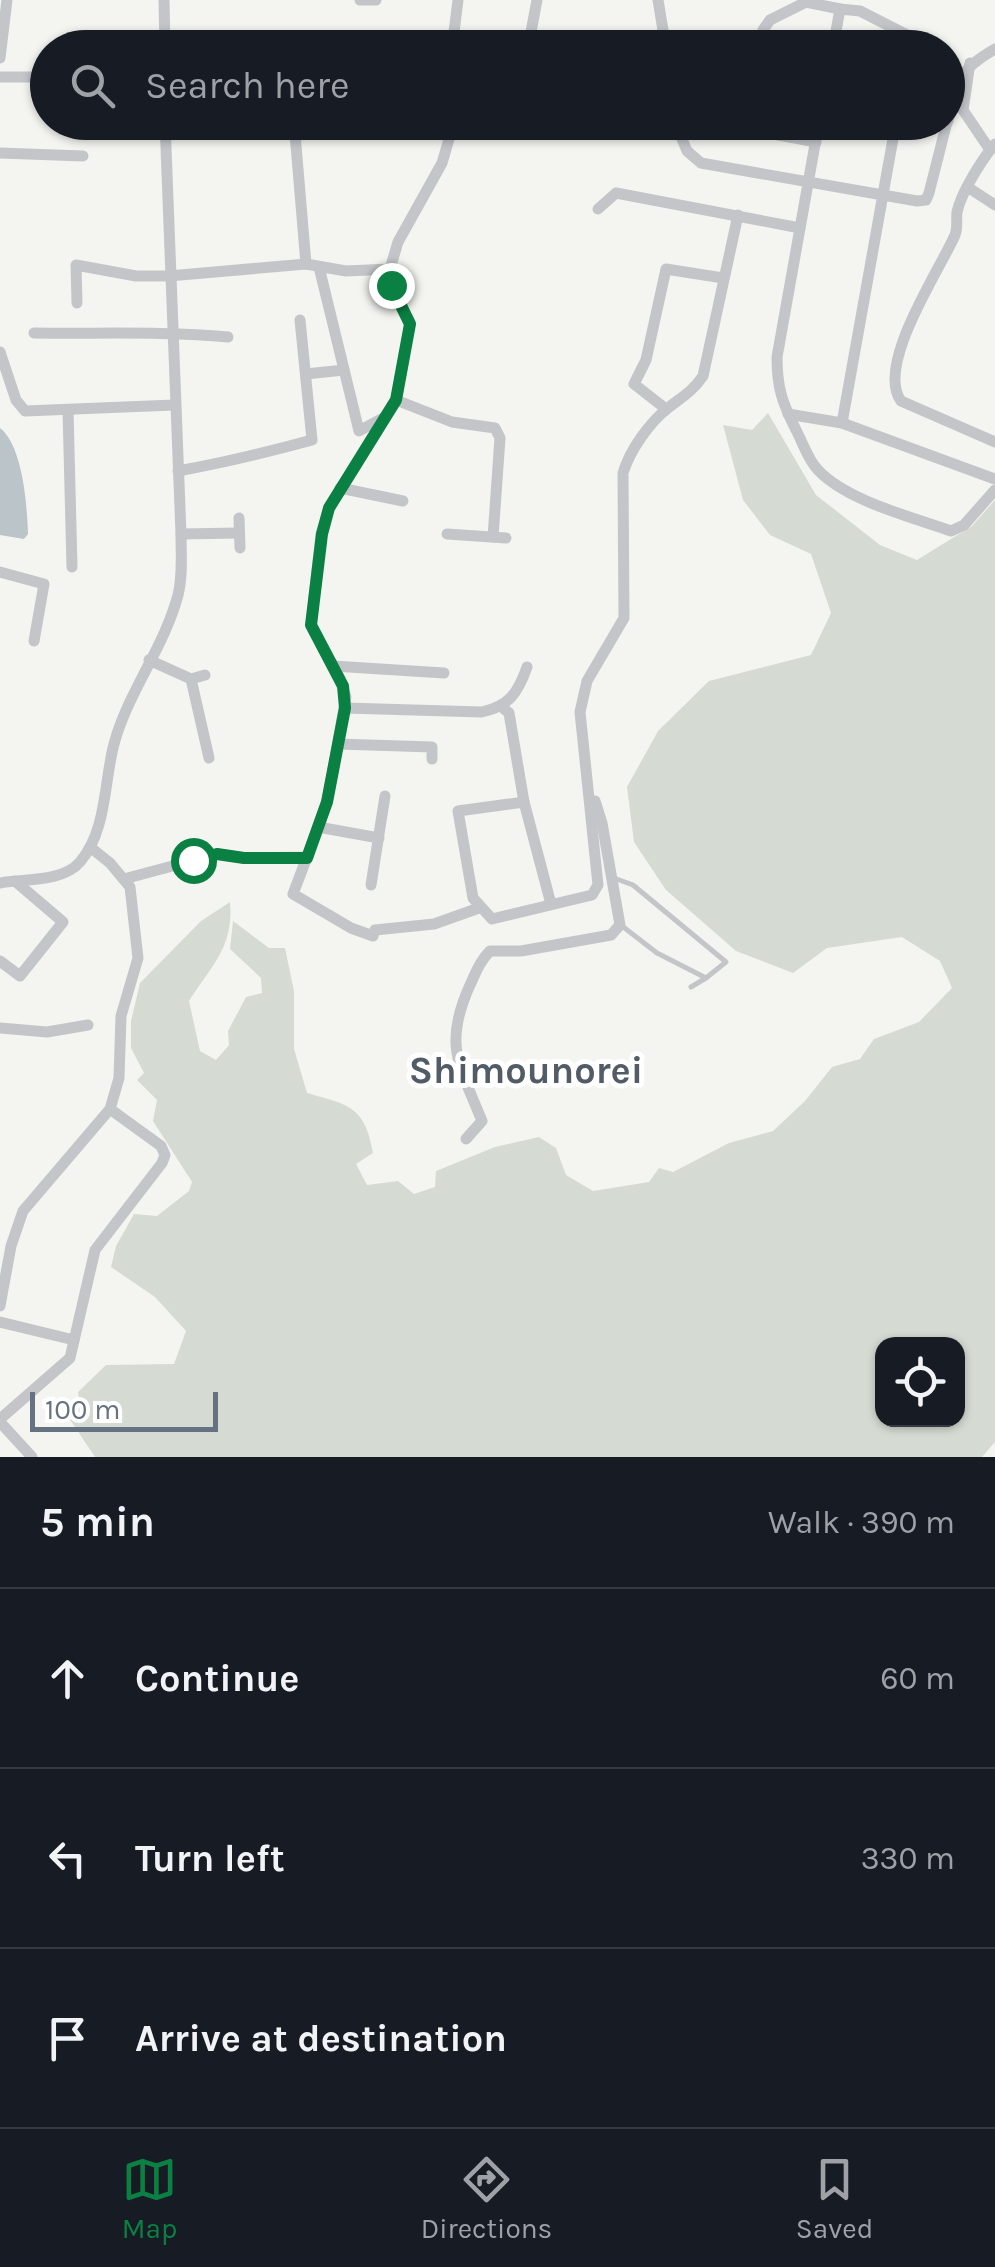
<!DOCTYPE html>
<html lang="en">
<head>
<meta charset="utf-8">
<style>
	:root { --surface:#171b24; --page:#20242c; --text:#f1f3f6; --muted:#9ea1a6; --line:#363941; --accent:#0b8043 }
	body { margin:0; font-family:Karla,sans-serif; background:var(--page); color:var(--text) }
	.controls { position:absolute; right:30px; bottom:30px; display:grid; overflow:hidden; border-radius:20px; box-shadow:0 2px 8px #0004 }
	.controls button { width:90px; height:90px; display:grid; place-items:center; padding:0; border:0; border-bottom:2px solid var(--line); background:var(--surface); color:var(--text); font:50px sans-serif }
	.scale { position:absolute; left:30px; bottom:25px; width:188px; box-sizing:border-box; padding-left:10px; border:5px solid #657281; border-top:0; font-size:28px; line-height:35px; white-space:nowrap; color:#657281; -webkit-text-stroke:8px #fff; paint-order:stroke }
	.stop { position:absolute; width:30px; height:30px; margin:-22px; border:8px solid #0b8043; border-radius:50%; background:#fff }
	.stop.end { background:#0b8043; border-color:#fff; box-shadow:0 2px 10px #0008 }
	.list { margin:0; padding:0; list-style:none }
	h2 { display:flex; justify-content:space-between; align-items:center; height:130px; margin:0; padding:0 40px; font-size:42px }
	h2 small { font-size:32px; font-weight:400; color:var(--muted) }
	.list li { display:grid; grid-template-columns:65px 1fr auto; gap:30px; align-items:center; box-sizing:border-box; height:180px; padding:0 40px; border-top:2px solid var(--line) }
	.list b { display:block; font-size:38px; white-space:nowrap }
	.list em { font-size:32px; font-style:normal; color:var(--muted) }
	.icon { flex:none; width:55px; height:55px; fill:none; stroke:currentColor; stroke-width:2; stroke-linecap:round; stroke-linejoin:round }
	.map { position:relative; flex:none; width:995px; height:1457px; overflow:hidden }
	.search { position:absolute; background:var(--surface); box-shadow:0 2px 8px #0004; left:30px; right:30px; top:30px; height:110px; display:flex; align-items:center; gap:25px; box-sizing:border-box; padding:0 35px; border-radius:55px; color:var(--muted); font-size:38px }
	.sheet { height:670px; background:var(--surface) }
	nav { display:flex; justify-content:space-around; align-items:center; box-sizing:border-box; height:140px; border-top:2px solid var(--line); background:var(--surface); font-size:28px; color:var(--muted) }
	nav a { display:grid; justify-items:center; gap:5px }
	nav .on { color:var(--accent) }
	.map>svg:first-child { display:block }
	.green { fill:#d5dbd2; fill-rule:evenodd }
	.water { fill:#bbc4c9 }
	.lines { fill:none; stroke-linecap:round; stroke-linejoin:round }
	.service { stroke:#c3c5c9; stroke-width:5 }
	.minor { stroke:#c3c5c9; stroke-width:11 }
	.route { stroke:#0b8043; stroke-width:12 }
	.labels { text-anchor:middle; stroke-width:10; stroke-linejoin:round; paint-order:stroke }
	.quarter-label { font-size:38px; font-weight:bold; fill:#525c66; stroke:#fff }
</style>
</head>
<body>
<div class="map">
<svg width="995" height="1457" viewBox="0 0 995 1457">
	<rect width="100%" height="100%" fill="#f4f5f1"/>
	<path class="green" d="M 768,413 L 816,495 L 880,545 L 917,560 L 972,526 L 995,500 L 995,1442 L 982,1457 L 95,1457 L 69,1418 L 80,1406 L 78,1392 L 106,1365 L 174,1364 L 186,1331 L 155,1297 L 111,1267 L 116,1246 L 134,1214 L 157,1216 L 189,1191 L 192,1182 L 153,1121 L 157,1100 L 137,1080 L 144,1073 L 131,1048 L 131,1021 L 140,983 L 201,921 L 230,902 C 234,947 212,965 189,1001 L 200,1051 L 216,1060 L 229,1045 L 228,1031 L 246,997 L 262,993 L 261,978 L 230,949 L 233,921 L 269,948 L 285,948 L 294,991 L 294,1049 L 307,1093 C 349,1105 365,1106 373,1153 L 356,1164 L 367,1185 L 398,1181 L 414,1194 L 435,1187 L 436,1171 L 495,1147 L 539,1137 L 556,1148 L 566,1175 L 593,1191 L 649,1182 L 659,1168 L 673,1172 L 729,1143 L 773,1131 L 805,1101 L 832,1067 L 860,1059 L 874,1039 L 919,1022 L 952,988 L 940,961 L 902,937 L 827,948 L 793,973 L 736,951 L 666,890 L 634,842 L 627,787 L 658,731 L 709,681 L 811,655 L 831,613 L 811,554 L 770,535 L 743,500 L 723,425 L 752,430 ZM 882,1344 L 958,1344 L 958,1420 L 882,1420 Z"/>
	<path class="water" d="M 0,428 C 23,446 27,506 28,534 L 24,539 L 0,535 Z"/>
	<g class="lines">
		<g class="service">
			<polyline points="614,878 633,885 726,962 706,978"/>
			<polyline points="622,926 657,953 706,978 691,987"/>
		</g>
		<g class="minor">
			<polyline points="164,0 165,48"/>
			<polyline points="360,0 376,0"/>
			<polyline points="658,0 666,48"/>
			<polyline points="452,48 458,0"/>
			<polyline points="528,48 537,0"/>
			<polyline points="760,48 763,30 770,20 806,2 840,9"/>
			<polyline points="833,48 840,9 860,11 911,37 909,48"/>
			<polyline points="0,58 7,0"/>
			<polyline points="970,63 963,110 990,150"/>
			<polyline points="0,77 48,77"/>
			<path d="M 948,121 C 957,82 958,70 995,49"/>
			<polyline points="294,122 306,264"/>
			<polyline points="675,122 687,151 701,163 917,201 926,200 929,193 947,122"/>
			<polyline points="748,122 747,129 816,142"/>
			<path d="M 819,122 L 777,357 C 777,388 782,402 796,430 C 803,443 808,460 818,470 C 847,501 912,517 951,531 L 964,525 L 995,490"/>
			<path d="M 995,144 C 982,159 961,193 957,212 C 956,221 958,227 955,235 C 940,270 875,365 901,401 L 995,442"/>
			<polyline points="0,153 83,156"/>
			<polyline points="969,188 995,205"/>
			<polyline points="598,209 616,193 800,228"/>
			<polyline points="319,267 359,431 383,418"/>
			<polyline points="77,303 76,265 136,276 169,276 306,264 346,271 390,269"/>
			<path d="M 34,333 C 99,334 163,331 228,337"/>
			<polyline points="0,352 16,400 25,411 174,405"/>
			<polyline points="306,374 344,370"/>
			<polyline points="396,400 452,422 495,428 500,438 493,537"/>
			<polyline points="666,409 634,384 646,360 666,269 723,278"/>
			<polyline points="68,410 72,567"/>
			<polyline points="788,414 842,423 995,479"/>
			<polyline points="842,423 896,122"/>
			<path d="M 178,471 C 223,463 268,452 312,440 L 300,320"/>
			<polyline points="340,488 403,501"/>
			<polyline points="239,518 240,548"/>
			<polyline points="181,534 239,533"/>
			<polyline points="447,534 506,538"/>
			<polyline points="0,572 44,584 34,641"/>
			<polyline points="149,660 191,679 205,675"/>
			<polyline points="333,666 444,673"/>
			<polyline points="191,679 209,758"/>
			<polyline points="502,707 509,713 524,802 551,904"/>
			<path d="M 345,708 L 482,712 C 509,706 518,693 527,667"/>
			<polyline points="338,744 432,747 432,759"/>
			<path d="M 524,802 L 458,811 L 473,898 L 492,919 L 592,895 L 598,885 L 580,712 L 587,681 L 624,618 L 623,473 C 630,450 649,423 668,408 C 682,397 693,391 703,376 L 738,215"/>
			<polyline points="318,827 379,838"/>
			<polyline points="307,857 293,894 351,928 373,936 375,930 434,924 479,908"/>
			<polyline points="124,879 217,854 244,858 307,857 327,802 346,697 339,677 311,625 321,534 329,508 396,400 410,324 391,285 390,269 398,242 442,163 454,122"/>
			<path d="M 0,883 C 24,879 63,882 80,862 C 107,831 104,781 114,744 C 128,692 164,648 178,595 C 183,575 181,554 181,534 L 165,122"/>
			<polyline points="371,885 385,796"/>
			<polyline points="0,961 20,976 63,922 15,881"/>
			<polyline points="0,1028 47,1032 88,1025"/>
			<path d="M 466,1139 L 482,1121 C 459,1064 443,1045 470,985 C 476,972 480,961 490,951 L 521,951 L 611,935 L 620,925 L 602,823 L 595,801"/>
			<polyline points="0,1306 11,1246 23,1211 110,1109"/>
			<polyline points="0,1322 74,1340"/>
			<polyline points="0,1419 70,1358 95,1250 162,1163 165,1155 161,1146 110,1109 119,1078 121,1016 138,958 130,887 110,863 90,847"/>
			<polyline points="0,1422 32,1457"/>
		</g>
	</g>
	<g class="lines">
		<polyline class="route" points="193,860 217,854 244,858 307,858 327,802 345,708 343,686 311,625 322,534 329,508 396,400 410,324 391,285"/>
	</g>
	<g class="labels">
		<g class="quarter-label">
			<text x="526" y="1083">Shimounorei</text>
		</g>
	</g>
</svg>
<div class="controls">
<button><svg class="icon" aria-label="locate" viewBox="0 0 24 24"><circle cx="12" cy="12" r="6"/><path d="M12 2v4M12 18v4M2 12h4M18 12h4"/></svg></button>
</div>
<div class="scale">100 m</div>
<div class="stop" style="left:193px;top:860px"></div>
<div class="stop end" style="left:391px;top:285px"></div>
<div class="search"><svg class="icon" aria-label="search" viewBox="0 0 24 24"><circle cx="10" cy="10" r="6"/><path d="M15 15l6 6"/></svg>Search here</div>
</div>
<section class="sheet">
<h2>5 min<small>Walk · 390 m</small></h2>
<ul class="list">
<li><svg class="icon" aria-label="ahead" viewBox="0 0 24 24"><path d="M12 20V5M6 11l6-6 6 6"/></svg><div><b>Continue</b></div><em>60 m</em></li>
<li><svg class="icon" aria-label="left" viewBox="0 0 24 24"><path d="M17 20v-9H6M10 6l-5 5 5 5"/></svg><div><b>Turn left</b></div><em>330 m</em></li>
<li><svg class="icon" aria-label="arrive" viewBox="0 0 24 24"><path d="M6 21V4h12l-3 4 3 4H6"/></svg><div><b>Arrive at destination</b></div></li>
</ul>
</section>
<nav>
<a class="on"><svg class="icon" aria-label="map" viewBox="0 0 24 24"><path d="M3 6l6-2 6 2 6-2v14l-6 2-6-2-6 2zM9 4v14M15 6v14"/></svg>Map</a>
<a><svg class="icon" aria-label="directions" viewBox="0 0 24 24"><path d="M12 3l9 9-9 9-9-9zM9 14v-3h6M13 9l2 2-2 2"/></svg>Directions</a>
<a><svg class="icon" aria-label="saved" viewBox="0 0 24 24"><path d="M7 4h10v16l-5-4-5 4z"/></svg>Saved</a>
</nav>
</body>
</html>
